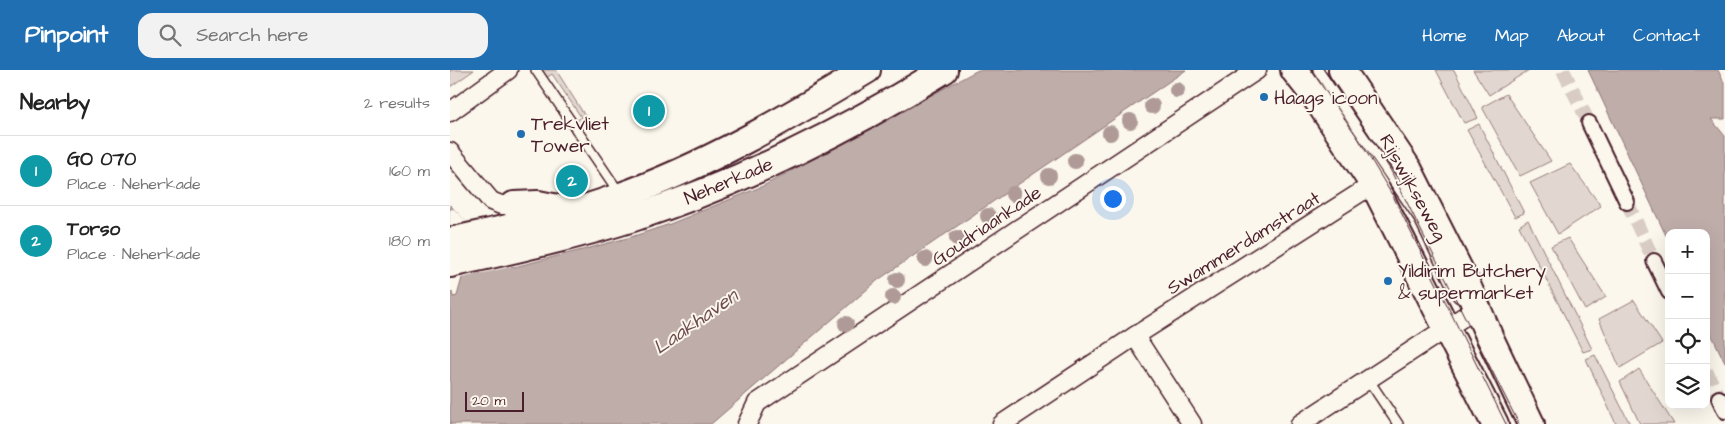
<!DOCTYPE html>
<html lang="en">
<head>
<meta charset="utf-8">
<style>
	:root { --surface:#fff; --page:#f2f2f2; --text:#222; --muted:#767676; --line:#e0e0e0; --accent:#1f6fb2 }
	body { margin:0; font-family:"Architects Daughter",sans-serif; background:var(--page); color:var(--text) }
	.controls { position:absolute; right:15px; bottom:15px; display:grid; overflow:hidden; border-radius:10px; box-shadow:0 5px 20px #0002 }
	.controls button { width:45px; height:45px; display:grid; place-items:center; padding:0; border:0; border-bottom:1px solid var(--line); background:var(--surface); color:var(--text); font:25px sans-serif }
	.scale { position:absolute; left:15px; bottom:12px; width:59px; box-sizing:border-box; padding-left:5px; border:2px solid #4a1f2b; border-top:0; font-size:14px; line-height:18px; white-space:nowrap; color:#4a1f2b; -webkit-text-stroke:4px #fbf7ec; paint-order:stroke }
	.you { position:absolute; left:662px; top:128px; width:18px; height:18px; margin:-12px; border:4px solid #fff; border-radius:50%; background:#1a73e8; box-shadow:0 0 0 8px #1a73e833 }
	.badge { display:grid; place-items:center; width:32px; height:32px; border-radius:50%; background:var(--accent); color:#fff; font-size:16px; font-weight:700 }
	.pin { position:absolute; translate:-50% -50%; border:2px solid #fff; box-shadow:0 1px 5px #0006 }
	.list { margin:0; padding:0; list-style:none }
	h2 { display:flex; justify-content:space-between; align-items:center; height:65px; margin:0; padding:0 20px; font-size:21px }
	h2 small { font-size:16px; font-weight:400; color:var(--muted) }
	.list li { display:grid; grid-template-columns:32px 1fr auto; gap:15px; align-items:center; box-sizing:border-box; height:70px; padding:0 20px; border-top:1px solid var(--line) }
	.list b { display:block; font-size:19px; white-space:nowrap }
	.list p { margin:0; font-size:16px; white-space:nowrap; color:var(--muted) }
	.list em { font-size:16px; font-style:normal; color:var(--muted) }
	.icon { flex:none; width:28px; height:28px; fill:none; stroke:currentColor; stroke-width:2; stroke-linecap:round; stroke-linejoin:round }
	.map { position:relative; flex:none; width:1275px; height:354px; overflow:hidden }
	header { display:flex; align-items:center; gap:30px; box-sizing:border-box; height:70px; padding:0 25px; background:var(--accent); color:#fff }
	header strong { font-size:24px }
	nav { display:flex; gap:28px; margin-inline-start:auto; font-size:18px }
	.search { width:350px; height:45px; background:var(--page); display:flex; align-items:center; gap:12px; box-sizing:border-box; padding:0 18px; border-radius:15px; color:var(--muted); font-size:19px }
	main { display:flex }
	aside { flex:1; background:var(--surface) }
	.map>svg:first-child { display:block }
	.green { fill:#e2d7d0; stroke:#967b7e }
	.water { fill:#bfadaa; stroke:#907477 }
	.pier { fill:#fbf7ec }
	.lines { fill:none; stroke-linecap:round; stroke-linejoin:round }
	.pedestrian-tunnel { stroke:#d8ccc5; stroke-width:14; stroke-dasharray:14 7; stroke-linecap:butt }
	.service-casing { stroke:#4a1f2b; stroke-width:12 }
	.pedestrian-casing { stroke:#4a1f2b; stroke-width:18 }
	.minor-casing { stroke:#4a1f2b; stroke-width:21 }
	.secondary-casing { stroke:#4a1f2b; stroke-width:30 }
	.service { stroke:#fbf7ec; stroke-width:9 }
	.pedestrian { stroke:#fbf7ec; stroke-width:14 }
	.minor { stroke:#fbf7ec; stroke-width:18 }
	.secondary { stroke:#fbf7ec; stroke-width:26 }
	.tram { stroke:#4a1f2b; stroke-width:1 }
	.tree { fill:#af9a98 }
	.poi-dot { fill:#1f6fb2; stroke:#fbf7ec; stroke-width:2 }
	.labels { text-anchor:middle; stroke-width:4; stroke-linejoin:round; paint-order:stroke }
	.poi-label { font-size:19px; fill:#4a1f2b; stroke:#fbf7ec; text-anchor:start }
	.street-label { font-size:19px; fill:#4a1f2b; stroke:#fbf7ec }
	.water-label { font-size:20px; font-style:italic; fill:#6d4a51; stroke:#fbf7ec }
</style>
</head>
<body>
<header>
<strong>Pinpoint</strong>
<div class="search"><svg class="icon" aria-label="search" viewBox="0 0 24 24"><circle cx="10" cy="10" r="6"/><path d="M15 15l6 6"/></svg>Search here</div>
<nav><a>Home</a><a>Map</a><a>About</a><a>Contact</a></nav>
</header>
<main>
<aside>
<h2>Nearby<small>2 results</small></h2>
<ul class="list">
<li><span class="badge" style="background:#0f9aa8">1</span><div><b>GO 070</b><p>Place · Neherkade</p></div><em>160 m</em></li>
<li><span class="badge" style="background:#0f9aa8">2</span><div><b>Torso</b><p>Place · Neherkade</p></div><em>180 m</em></li>
</ul>
</aside>
<div class="map">
<svg width="1275" height="354" viewBox="0 0 1275 354">
	<rect width="100%" height="100%" fill="#fbf7ec"/>
	<filter id="ink" filterUnits="userSpaceOnUse"><feTurbulence type="fractalNoise" baseFrequency=".02" numOctaves="2"/><feDisplacementMap in="SourceGraphic" scale="10" xChannelSelector="R" yChannelSelector="G"/><feConvolveMatrix kernelMatrix="1 2 1 2 8 2 1 2 1" color-interpolation-filters="sRGB"/></filter>
	<g filter="url(#ink)">
		<g class="green">
			<polygon points="0,0 24,0 0,17"/>
			<polygon points="91,0 106,0 137,49 127,55 125,52 131,47 102,4 96,8"/>
			<polygon points="986,0 1004,0 1028,48 1014,53"/>
			<polygon points="1023,0 1079,0 1039,25"/>
			<polygon points="1056,24 1101,91 1070,106 1032,37"/>
			<polygon points="1029,54 1074,143 1065,147 1017,60"/>
			<polygon points="1120,94 1151,136 1108,164 1080,113"/>
			<polygon points="1078,150 1142,279 1133,282 1069,156"/>
			<polygon points="1118,168 1156,227 1135,240 1101,176"/>
			<polygon points="1184,230 1212,273 1170,298 1149,249"/>
			<polygon points="1145,285 1180,354 1166,354 1136,289"/>
			<polygon points="1189,299 1224,354 1190,354 1170,312"/>
		</g>
		<g class="water">
			<polygon points="528,0 736,0 428,210 261,354 0,354 0,223 2,222 3,227 7,226 12,208 0,195 0,135 60,198 132,180 181,167 220,154 313,116"/>
			<polygon points="1138,0 1268,0 1275,15 1275,49 1261,49 1275,66 1275,293 1256,253 1256,163 1219,163 1219,172"/>
		</g>
		<polygon class="pier" points="4,139 14,149 60,197 11,208 0,196 0,140"/>
		<g class="lines">
			<g class="pedestrian-tunnel">
				<polyline points="1113,0 1139,53"/>
				<polyline points="1177,132 1204,191"/>
				<polyline points="1256,301 1269,328"/>
			</g>
			<g class="service-casing">
				<g id="service">
					<polyline points="86,0 170,124"/>
					<polyline points="868,0 968,147 1004,221 1008,227 1017,232"/>
					<polyline points="918,309 948,354"/>
				</g>
			</g>
			<g class="pedestrian-casing">
				<g id="pedestrian">
					<polyline points="1139,53 1177,132"/>
					<polyline points="1204,191 1219,222"/>
					<polyline points="1269,328 1275,341"/>
				</g>
			</g>
			<g class="minor-casing">
				<g id="minor">
					<polyline points="0,42 58,0"/>
					<polyline points="0,82 41,131 51,135 64,135"/>
					<polyline points="685,266 742,354"/>
					<polyline points="297,354 307,333 807,0"/>
					<polyline points="552,354 685,266 911,122 925,117"/>
					<polyline points="850,354 1027,238"/>
				</g>
			</g>
			<g class="secondary-casing">
				<g id="secondary">
					<polyline points="844,0 866,28 925,117 1045,354"/>
					<polyline points="892,0 959,100 1017,215 1040,268 1081,354"/>
					<polyline points="64,135 88,134 113,139"/>
					<path d="M 0,171 C 56,158 114,147 168,127 C 256,96 337,48 417,0"/>
					<path d="M 0,194 C 62,180 123,167 183,148 C 290,113 399,59 494,0"/>
				</g>
			</g>
			<use href="#service" class="service"/>
			<use href="#pedestrian" class="pedestrian"/>
			<use href="#minor" class="minor"/>
			<use href="#secondary" class="secondary"/>
			<g class="tram">
				<polyline points="861,0 908,68 944,128 1056,354"/>
				<polyline points="874,0 918,63 941,101 1069,354"/>
			</g>
		</g>
		<g class="tree">
			<circle cx="727" cy="20" r="8"/>
			<circle cx="702" cy="36" r="8"/>
			<circle cx="680" cy="51" r="8"/>
			<circle cx="660" cy="63" r="8"/>
			<circle cx="625" cy="91" r="8"/>
			<circle cx="599" cy="106" r="8"/>
			<circle cx="563" cy="124" r="8"/>
			<circle cx="538" cy="146" r="8"/>
			<circle cx="507" cy="168" r="8"/>
			<circle cx="475" cy="189" r="8"/>
			<circle cx="447" cy="210" r="8"/>
			<circle cx="443" cy="227" r="8"/>
			<circle cx="396" cy="254" r="8"/>
		</g>
	</g>
	<g class="poi-dot">
		<circle cx="814" cy="27" r="5"/>
		<circle cx="71" cy="64" r="5"/>
		<circle cx="938" cy="211" r="5"/>
	</g>
	<g class="labels">
		<g class="poi-label">
			<text x="824" y="34">Haags icoon</text>
			<text x="81" y="60">Trekvliet<tspan x="81" dy="22">Tower</tspan></text>
			<text x="948" y="207">Yildirim Butchery<tspan x="948" dy="22">&amp; supermarket</tspan></text>
		</g>
		<g class="street-label">
			<text transform="translate(278 110) rotate(-23)" y="7">Neherkade</text>
			<text transform="translate(964 117) rotate(61)" y="7">Rijswijkseweg</text>
			<text transform="translate(536 155) rotate(-34)" y="7">Goudriaankade</text>
			<text transform="translate(793 172) rotate(-32)" y="7">Swammerdamstraat</text>
		</g>
		<g class="water-label">
			<text transform="translate(245 251) rotate(-35)" y="7">Laakhaven</text>
		</g>
	</g>
</svg>
<div class="controls">
<button>+</button>
<button>−</button>
<button><svg class="icon" aria-label="locate" viewBox="0 0 24 24"><circle cx="12" cy="12" r="6"/><path d="M12 2v4M12 18v4M2 12h4M18 12h4"/></svg></button>
<button><svg class="icon" aria-label="layers" viewBox="0 0 24 24"><path d="M12 4l9 5-9 5-9-5zM3 14l9 5 9-5"/></svg></button>
</div>
<div class="scale">20 m</div>
<div class="you"></div>
<div class="pin badge" style="left:199px;top:41px;background:#0f9aa8">1</div>
<div class="pin badge" style="left:122px;top:111px;background:#0f9aa8">2</div>
</div>
</main>
</body>
</html>
